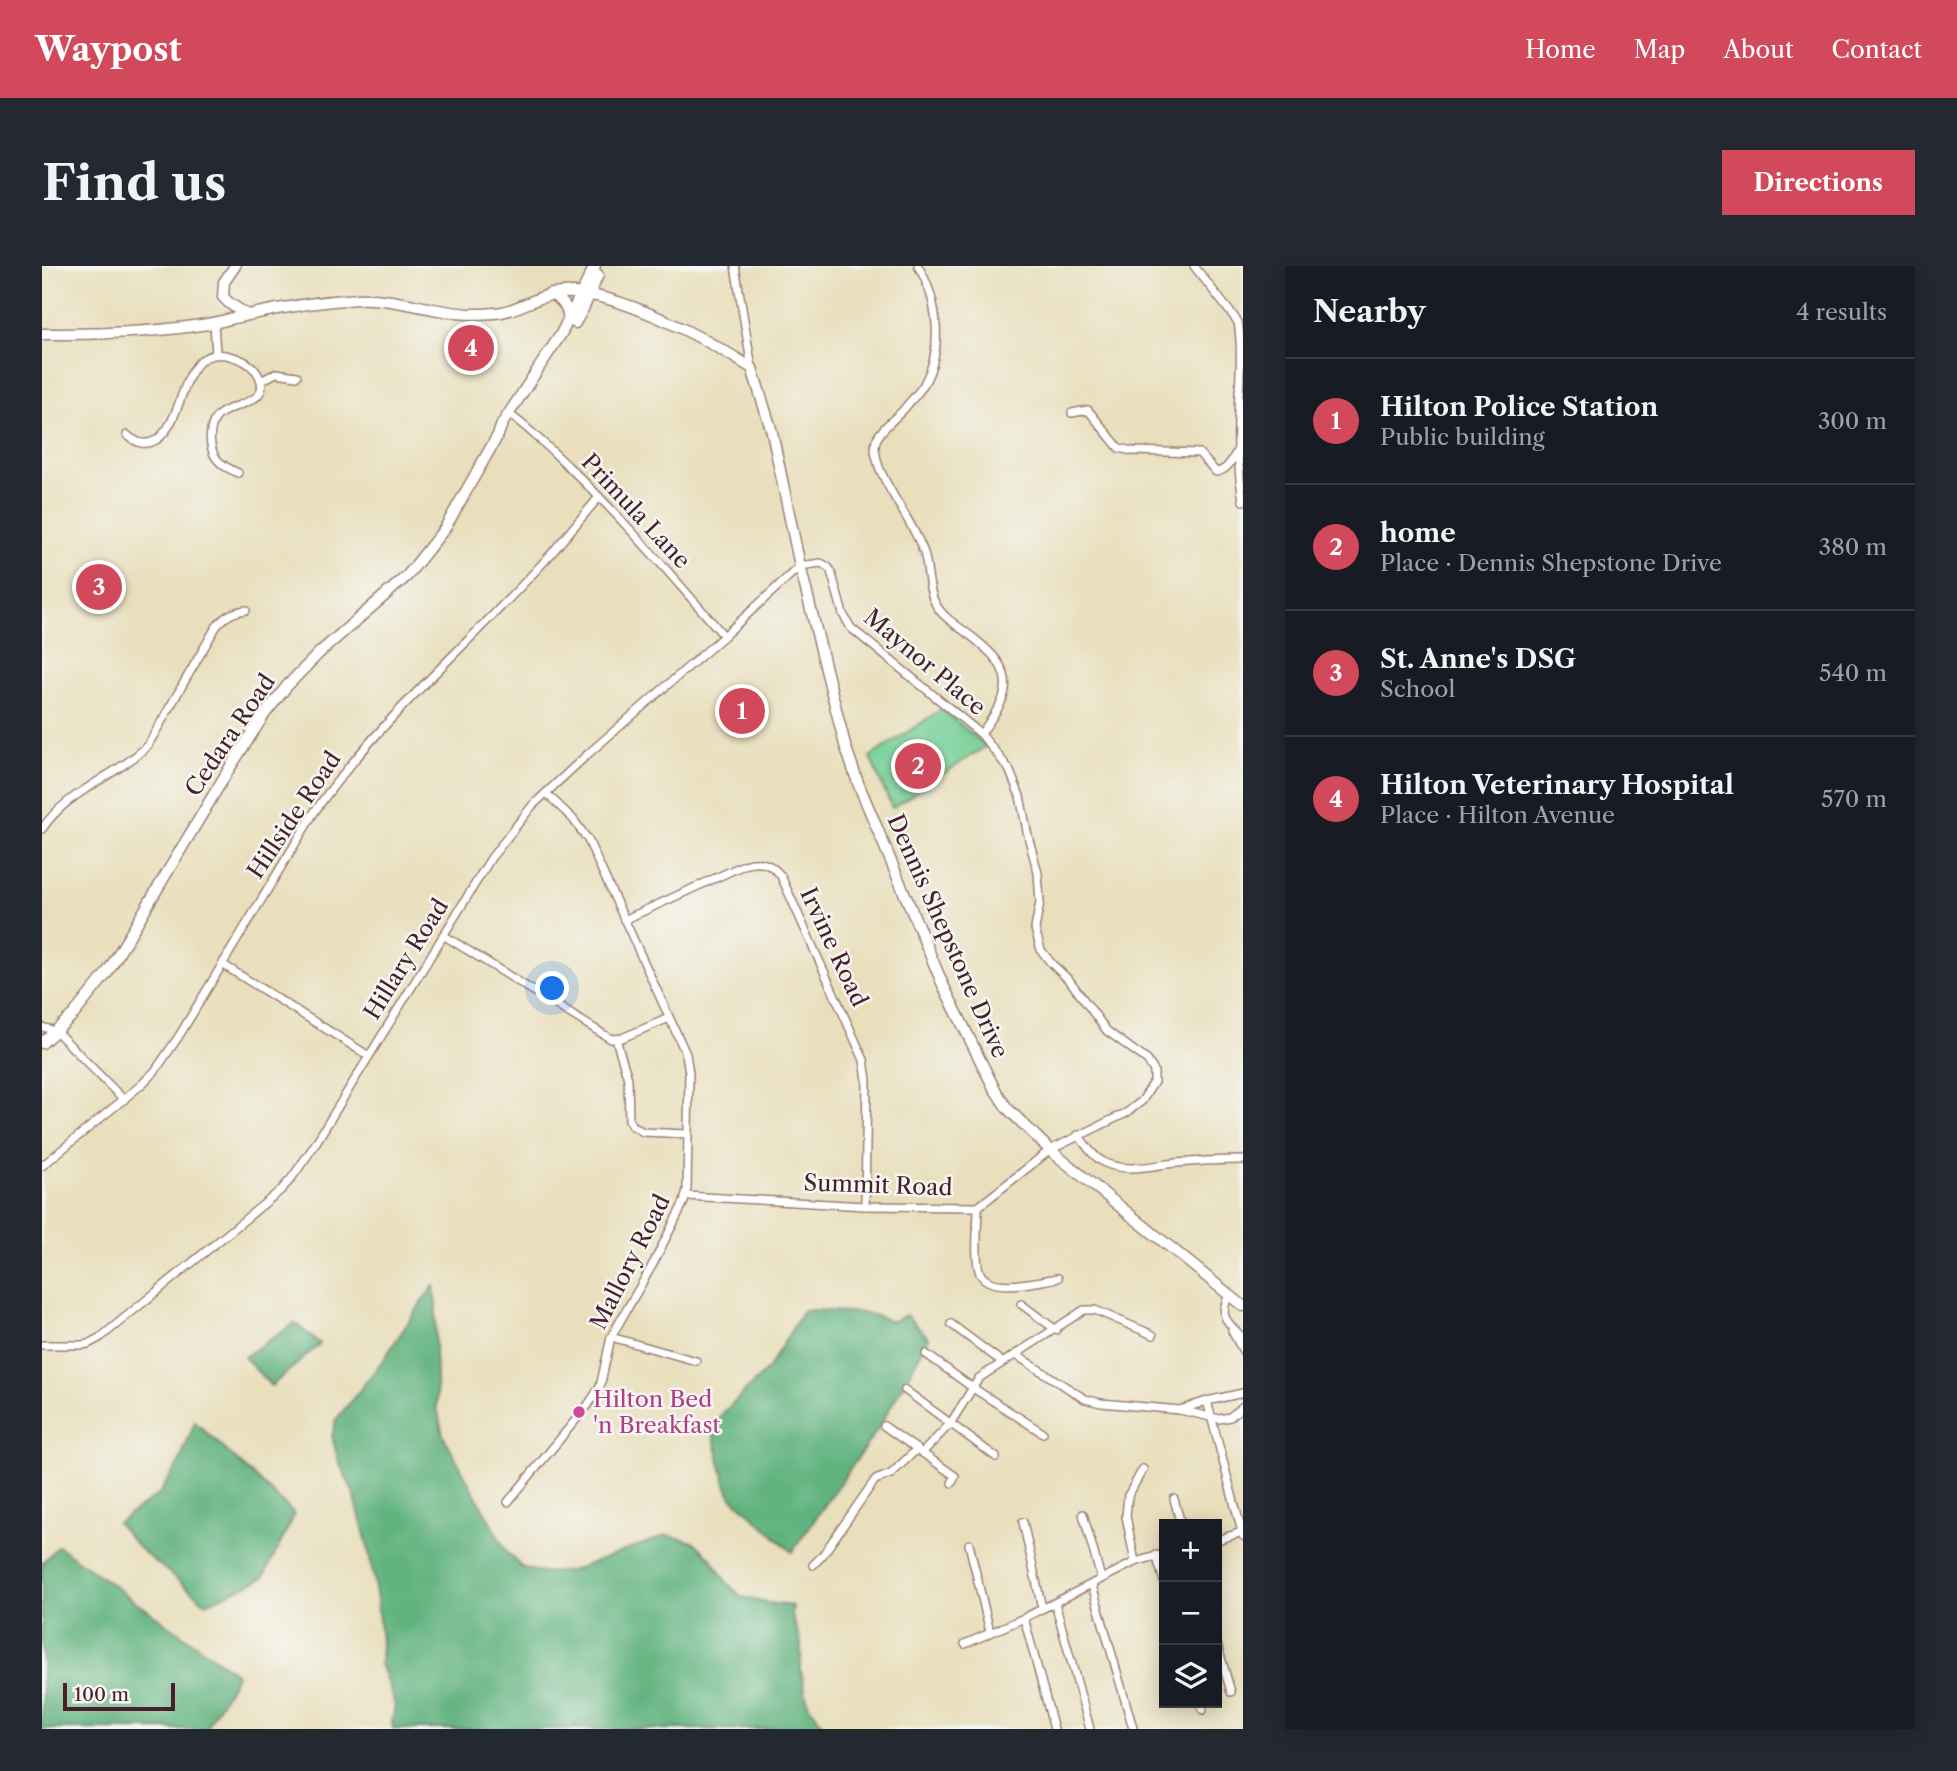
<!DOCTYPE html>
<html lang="en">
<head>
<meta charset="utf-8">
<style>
	:root { --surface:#171b24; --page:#242831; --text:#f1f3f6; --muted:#9ea1a6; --line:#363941; --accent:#d1495b }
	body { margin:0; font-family:"Libre Caslon Text",serif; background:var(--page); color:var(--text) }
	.controls { position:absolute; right:21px; bottom:21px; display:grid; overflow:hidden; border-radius:0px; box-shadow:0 4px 18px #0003 }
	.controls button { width:63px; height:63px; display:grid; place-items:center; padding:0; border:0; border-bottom:2px solid var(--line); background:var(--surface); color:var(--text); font:35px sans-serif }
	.scale { position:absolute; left:21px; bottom:18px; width:112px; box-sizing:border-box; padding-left:7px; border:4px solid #4a1f2b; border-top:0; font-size:19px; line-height:24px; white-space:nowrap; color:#4a1f2b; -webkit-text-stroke:5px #f6f6f2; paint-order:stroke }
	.you { position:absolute; left:511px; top:723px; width:24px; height:24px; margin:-18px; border:5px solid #fff; border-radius:50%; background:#1a73e8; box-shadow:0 0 0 10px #1a73e833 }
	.badge { display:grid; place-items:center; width:46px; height:46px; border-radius:50%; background:var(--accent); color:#fff; font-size:23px; font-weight:700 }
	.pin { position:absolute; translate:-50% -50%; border:4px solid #fff; box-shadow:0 2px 7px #0006 }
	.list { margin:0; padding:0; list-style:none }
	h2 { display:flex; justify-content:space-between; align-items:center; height:91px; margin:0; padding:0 28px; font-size:30px }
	h2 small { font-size:23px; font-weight:400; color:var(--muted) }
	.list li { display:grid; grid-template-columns:46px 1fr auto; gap:21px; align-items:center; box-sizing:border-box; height:126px; padding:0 28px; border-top:2px solid var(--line) }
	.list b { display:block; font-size:26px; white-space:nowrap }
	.list p { margin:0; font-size:23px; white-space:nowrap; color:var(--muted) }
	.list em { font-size:23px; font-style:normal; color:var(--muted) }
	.icon { flex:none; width:38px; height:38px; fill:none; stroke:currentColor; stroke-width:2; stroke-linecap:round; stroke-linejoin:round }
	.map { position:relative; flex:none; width:1201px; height:1463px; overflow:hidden; border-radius:0px }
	header { display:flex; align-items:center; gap:42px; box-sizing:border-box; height:98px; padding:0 35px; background:var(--accent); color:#fff }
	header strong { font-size:33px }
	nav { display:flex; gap:38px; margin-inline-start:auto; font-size:24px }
	.intro { display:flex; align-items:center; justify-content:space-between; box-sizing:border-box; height:168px; padding:0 42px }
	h1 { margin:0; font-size:49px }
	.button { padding:18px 32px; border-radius:0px; background:var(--accent); color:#fff; font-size:24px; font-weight:700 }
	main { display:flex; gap:42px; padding:0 42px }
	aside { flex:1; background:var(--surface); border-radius:0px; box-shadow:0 4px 18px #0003 }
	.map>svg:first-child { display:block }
	.green { fill:#75cf95; stroke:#607760; stroke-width:2 }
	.forest { fill:#60b27e; stroke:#556854; stroke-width:2 }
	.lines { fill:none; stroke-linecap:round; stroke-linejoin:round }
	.street-casing { stroke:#9a7f74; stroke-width:10 }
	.secondary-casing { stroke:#9a7f74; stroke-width:13 }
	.street { stroke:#fff; stroke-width:7 }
	.secondary { stroke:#fff; stroke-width:10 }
	.hotel-dot { fill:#d1479c; stroke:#f6f6f2; stroke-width:2.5 }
	.labels { text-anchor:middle; stroke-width:5; stroke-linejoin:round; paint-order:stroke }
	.street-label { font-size:23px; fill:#4a1f2b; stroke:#f6f6f2 }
	.hotel-label { font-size:23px; fill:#b23c85; stroke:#f6f6f2; text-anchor:start }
</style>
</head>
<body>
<header>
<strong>Waypost</strong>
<nav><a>Home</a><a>Map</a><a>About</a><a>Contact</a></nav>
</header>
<div class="intro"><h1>Find us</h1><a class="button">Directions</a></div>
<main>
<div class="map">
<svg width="1201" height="1463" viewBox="0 0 1201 1463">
	<rect width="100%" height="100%" fill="#f6f6f2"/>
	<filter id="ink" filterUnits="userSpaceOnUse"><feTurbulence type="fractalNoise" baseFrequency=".0143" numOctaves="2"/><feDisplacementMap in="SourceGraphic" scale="14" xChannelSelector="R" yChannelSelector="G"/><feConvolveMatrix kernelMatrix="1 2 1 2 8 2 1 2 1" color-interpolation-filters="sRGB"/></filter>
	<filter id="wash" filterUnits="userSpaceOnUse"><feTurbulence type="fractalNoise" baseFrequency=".00686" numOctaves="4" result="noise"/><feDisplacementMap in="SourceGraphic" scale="28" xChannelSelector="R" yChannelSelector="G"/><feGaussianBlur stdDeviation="1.57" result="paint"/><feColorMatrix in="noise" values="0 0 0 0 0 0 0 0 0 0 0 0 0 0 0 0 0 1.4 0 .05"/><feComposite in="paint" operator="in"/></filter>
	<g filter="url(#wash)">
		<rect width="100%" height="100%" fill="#e9dfbc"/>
		<polygon class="green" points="900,443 944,480 850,542 828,491"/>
		<g class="forest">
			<polygon points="392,1020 394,1041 393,1085 395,1142 401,1169 464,1285 479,1301 500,1307 528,1305 625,1269 652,1276 669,1292 685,1317 700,1331 725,1337 751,1340 750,1349 759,1377 759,1405 766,1438 784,1463 533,1463 534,1458 529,1463 351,1463 350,1455 353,1439 345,1415 338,1398 339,1376 335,1334 327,1285 312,1228 297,1196 290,1171 294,1154 342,1093 379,1037"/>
			<path d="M 771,1044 L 823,1047 L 841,1052 L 849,1056 L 864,1049 L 887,1072 L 838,1160 L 750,1286 L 690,1231 C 682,1221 674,1177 670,1162 L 682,1146 L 725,1104 L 761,1045 Z"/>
			<polygon points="253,1057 278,1078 229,1120 202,1091"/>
			<polygon points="153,1156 253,1248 221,1312 164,1337 99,1284 75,1257 117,1228 137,1197"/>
			<polygon points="16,1280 195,1408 167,1457 165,1463 0,1463 0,1297"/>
		</g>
	</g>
	<g filter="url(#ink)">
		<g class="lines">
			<g class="street-casing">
				<g id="street">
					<polyline points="693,0 710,102"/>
					<path d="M 876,0 C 896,33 902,83 882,118 C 877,127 868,135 862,143 C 853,153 838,163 834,175 C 831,183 835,193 837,201 C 849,231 871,256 882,287 C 887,303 885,323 894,339 C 901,351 914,359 925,367 C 945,382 972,403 961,432 C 956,445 946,457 939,468"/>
					<path d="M 1152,0 L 1196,56 C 1201,85 1197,118 1196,148 C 1195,177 1196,206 1201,235"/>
					<polyline points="172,57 174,88"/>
					<polyline points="219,115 234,107 255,110"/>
					<path d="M 1030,147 L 1046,144 L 1077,182 L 1090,185 L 1157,187 L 1174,206 C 1186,205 1191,192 1196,183"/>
					<path d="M 467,148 C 488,163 508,183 527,201 C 582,254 632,312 682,370"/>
					<path d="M 85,169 C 94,176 102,181 114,174 C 148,152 135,68 197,93 C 205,96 213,102 217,110 C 230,137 192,137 178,148 C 166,157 166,180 174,192 C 180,200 188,203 196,207"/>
					<path d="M 0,563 C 26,524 74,511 106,479 L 174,361 C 183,350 190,346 204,344"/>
					<path d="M 582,654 L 702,599 C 718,594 729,597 739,610 L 822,794 L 825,814 L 823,940"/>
					<polyline points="401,669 569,773 580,772 627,752"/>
					<polyline points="180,698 327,790"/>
					<polyline points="0,761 14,765 82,834"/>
					<polyline points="574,773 586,813 587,854 589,859 601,866 645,868"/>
					<path d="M 1036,869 C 1044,879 1051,891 1063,897 C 1085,907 1112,899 1134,897 C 1157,895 1179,894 1201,894"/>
					<path d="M 0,900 L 99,819 L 113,805 L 137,770 L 273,545 C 341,449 431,375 509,288 C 525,269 541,250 557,231"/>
					<path d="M 936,941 C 936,957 932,995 938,1007 C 947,1028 998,1015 1016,1012"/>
					<path d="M 1187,1029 C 1176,1051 1185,1056 1201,1072"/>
					<polyline points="979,1038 1014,1064"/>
					<polyline points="909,1058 960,1096"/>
					<polyline points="1190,1065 1201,1085"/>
					<polyline points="569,1071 654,1095"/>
					<polyline points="0,1079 40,1079 46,1078 59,1071 239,924 249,913 270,883 449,592 490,540 547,487 682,370 758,300 779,297 786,301 789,305 801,348 809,362 939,468 967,503 978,530 986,570 996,607 998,636 993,663 999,684 1009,697 1028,715 1065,765 1105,794 1112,805 1112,816 1100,835 1084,847 1008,884 936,941 823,940 644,930"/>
					<polyline points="884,1088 931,1122 1001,1167"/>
					<polyline points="974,1089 1043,1133 1059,1137 1138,1144 1177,1153 1188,1151 1201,1140"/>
					<polyline points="863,1124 954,1191"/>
					<polyline points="1165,1135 1201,1270"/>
					<polyline points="1138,1144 1165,1135 1201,1127"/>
					<polyline points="842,1160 913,1210 910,1217"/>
					<polyline points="880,1187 908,1158 937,1112 1042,1044 1053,1044 1111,1069"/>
					<polyline points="1132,1233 1139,1258"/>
					<polyline points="466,1236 546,1139 558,1121 569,1071 611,998 642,936 645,924 647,807 644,788 546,574 531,553 504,527"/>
					<polyline points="1041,1248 1059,1312"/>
					<polyline points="981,1256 1000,1342"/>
					<polyline points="1175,1274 1200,1266"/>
					<polyline points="927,1278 948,1366"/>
					<polyline points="1114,1289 1122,1315"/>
					<polyline points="1093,1296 1084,1250 1086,1230 1101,1203"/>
					<polyline points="771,1299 780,1290 833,1214 849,1208 875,1183"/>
					<polyline points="1050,1319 1091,1462"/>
					<polyline points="1013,1337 1048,1463"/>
					<polyline points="982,1352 1012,1463"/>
					<polyline points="923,1378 982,1352 1093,1296 1122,1288"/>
					<polyline points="1175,1378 1189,1426"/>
					<polyline points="1159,1437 1161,1444"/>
				</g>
			</g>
			<g class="secondary-casing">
				<g id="secondary">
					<polyline points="193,0 182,16 181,31 187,37 205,49"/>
					<path d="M 508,28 C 521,34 526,41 527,55"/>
					<polyline points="533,57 542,41 556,9"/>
					<path d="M 0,68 C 53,68 107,67 159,59 C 175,57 190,52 206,49 C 242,41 279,35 316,33 C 353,31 390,46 427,48 C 439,48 453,48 464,45 C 483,40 500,28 519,27 C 572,22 666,74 710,102 L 730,166 L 758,300 L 803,479 L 816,517 L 901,719 L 952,822 L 965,842 L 1008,884 L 1201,1040"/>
					<polyline points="0,777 32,748 65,707 187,503 222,449 245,420 277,387 365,310 403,262 456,169 460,158 519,68 553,0"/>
				</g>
			</g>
			<use href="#street" class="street"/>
			<use href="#secondary" class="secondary"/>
		</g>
	</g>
	<circle class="hotel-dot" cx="537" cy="1146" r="7"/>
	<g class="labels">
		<g class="street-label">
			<text transform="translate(594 245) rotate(47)" y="8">Primula Lane</text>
			<text transform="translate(883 396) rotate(40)" y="8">Maynor Place</text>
			<text transform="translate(188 469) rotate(-56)" y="8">Cedara Road</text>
			<text transform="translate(252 549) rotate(-56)" y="8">Hillside Road</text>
			<text transform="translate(906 670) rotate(66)" y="8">Dennis Shepstone Drive</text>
			<text transform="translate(792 681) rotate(65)" y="8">Irvine Road</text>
			<text transform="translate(364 693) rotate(-58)" y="8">Hillary Road</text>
			<text transform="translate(836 919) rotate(2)" y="8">Summit Road</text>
			<text transform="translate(588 996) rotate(-63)" y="8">Mallory Road</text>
		</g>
		<g class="hotel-label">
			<text x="551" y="1141">Hilton Bed<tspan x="551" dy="26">'n Breakfast</tspan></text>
		</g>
	</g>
</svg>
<div class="controls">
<button>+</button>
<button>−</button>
<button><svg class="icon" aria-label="layers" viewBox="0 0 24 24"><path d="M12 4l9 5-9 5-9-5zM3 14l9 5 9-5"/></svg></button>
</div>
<div class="scale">100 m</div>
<div class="you"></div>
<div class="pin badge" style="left:700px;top:445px">1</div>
<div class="pin badge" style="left:876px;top:500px">2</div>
<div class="pin badge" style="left:57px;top:321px">3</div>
<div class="pin badge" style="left:429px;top:82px">4</div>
</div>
<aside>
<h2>Nearby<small>4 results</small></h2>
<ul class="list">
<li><span class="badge">1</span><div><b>Hilton Police Station</b><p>Public building</p></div><em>300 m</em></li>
<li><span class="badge">2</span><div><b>home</b><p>Place · Dennis Shepstone Drive</p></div><em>380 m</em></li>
<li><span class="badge">3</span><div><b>St. Anne's DSG</b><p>School</p></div><em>540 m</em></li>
<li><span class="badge">4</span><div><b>Hilton Veterinary Hospital</b><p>Place · Hilton Avenue</p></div><em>570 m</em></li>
</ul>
</aside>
</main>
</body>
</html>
